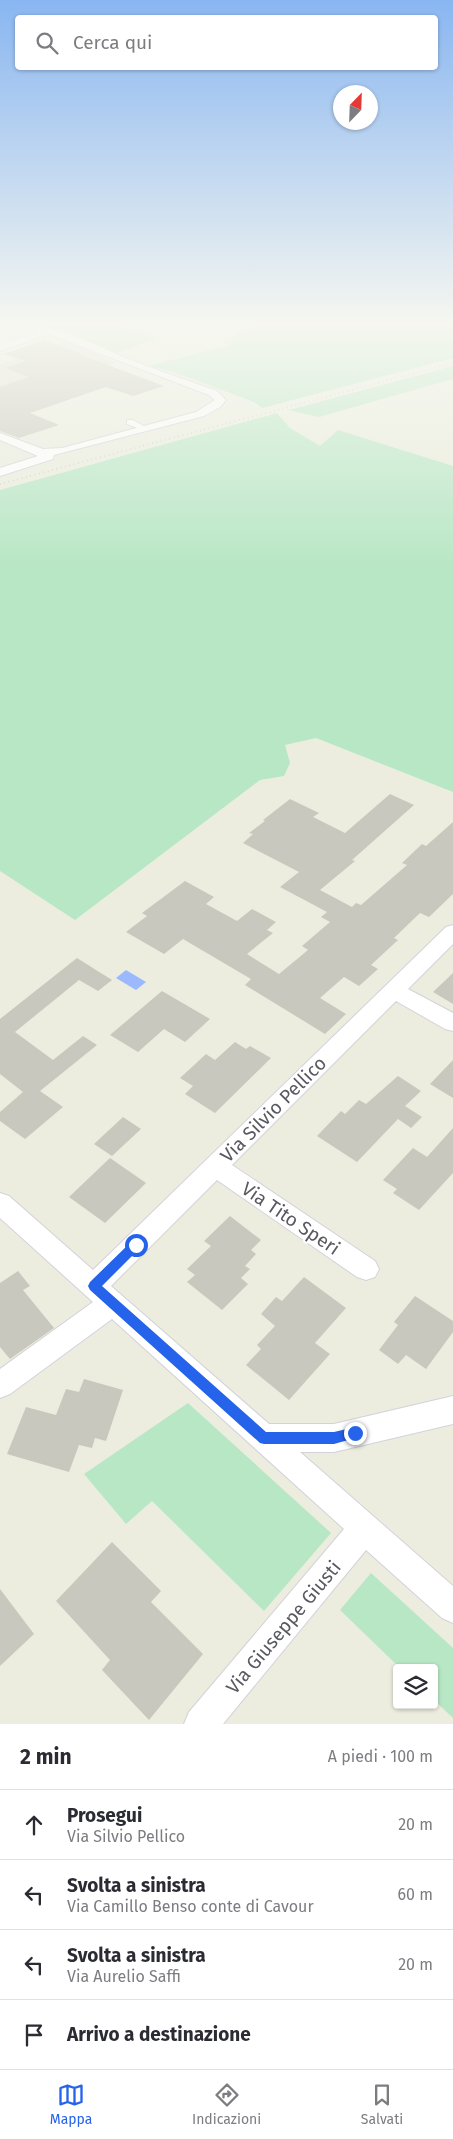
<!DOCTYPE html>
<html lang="it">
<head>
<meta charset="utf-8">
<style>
	:root { --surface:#fff; --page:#f2f2f3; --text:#2b2b33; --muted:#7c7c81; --line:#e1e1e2; --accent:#2563eb }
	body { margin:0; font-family:"Fira Sans",sans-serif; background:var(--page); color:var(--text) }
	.controls { position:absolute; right:15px; bottom:15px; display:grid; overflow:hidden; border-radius:5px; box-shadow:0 1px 4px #0004 }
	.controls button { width:45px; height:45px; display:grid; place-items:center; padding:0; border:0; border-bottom:1px solid var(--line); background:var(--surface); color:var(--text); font:25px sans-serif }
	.compass { position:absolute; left:333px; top:85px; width:45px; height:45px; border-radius:50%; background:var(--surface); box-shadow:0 1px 4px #0004; rotate:23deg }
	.stop { position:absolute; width:15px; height:15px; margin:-11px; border:4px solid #2563eb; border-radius:50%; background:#fff }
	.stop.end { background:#2563eb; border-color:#fff; box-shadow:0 1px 5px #0008 }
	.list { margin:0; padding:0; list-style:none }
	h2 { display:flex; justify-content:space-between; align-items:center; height:65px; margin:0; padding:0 20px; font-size:21px }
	h2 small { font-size:16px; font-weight:400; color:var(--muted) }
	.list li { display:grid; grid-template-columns:32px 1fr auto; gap:15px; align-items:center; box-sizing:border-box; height:70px; padding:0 20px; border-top:1px solid var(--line) }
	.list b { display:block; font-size:19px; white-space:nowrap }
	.list p { margin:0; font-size:16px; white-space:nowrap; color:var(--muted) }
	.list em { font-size:16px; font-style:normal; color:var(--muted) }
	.icon { flex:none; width:28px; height:28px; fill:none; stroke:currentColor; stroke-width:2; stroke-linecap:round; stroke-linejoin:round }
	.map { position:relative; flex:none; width:453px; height:1724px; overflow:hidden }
	.search { position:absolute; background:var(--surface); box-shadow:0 1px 4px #0004; left:15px; right:15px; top:15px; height:55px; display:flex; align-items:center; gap:12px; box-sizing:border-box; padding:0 18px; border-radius:5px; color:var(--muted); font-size:19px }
	.sheet { height:345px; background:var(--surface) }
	nav { display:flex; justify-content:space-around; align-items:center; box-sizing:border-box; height:70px; border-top:1px solid var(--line); background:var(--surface); font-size:14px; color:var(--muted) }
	nav a { display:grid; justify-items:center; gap:2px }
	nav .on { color:var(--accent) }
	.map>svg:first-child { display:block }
	.industrial { fill:#e0dfd6 }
	.green { fill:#b8e7c5 }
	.water { fill:#9cb9ff }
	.building { fill:#c9c8be }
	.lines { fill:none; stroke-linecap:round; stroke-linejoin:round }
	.pedestrian-casing { stroke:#d2d2da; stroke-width:2 }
	.minor-casing { stroke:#d2d2da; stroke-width:2 }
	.pedestrian { fill:#fff; fill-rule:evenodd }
	.minor { fill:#fff; fill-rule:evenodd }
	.rail { stroke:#b7b8b8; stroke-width:2; stroke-dasharray:0.5 4; stroke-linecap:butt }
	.route { fill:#2563eb }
	.labels { text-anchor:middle; stroke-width:4; stroke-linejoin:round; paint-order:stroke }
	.near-street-label { font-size:19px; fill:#585961; stroke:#fff }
</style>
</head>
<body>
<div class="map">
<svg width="453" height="1724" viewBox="0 0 453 1724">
	<rect width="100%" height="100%" fill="#ecedde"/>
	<polygon class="industrial" points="69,341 115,363 0,404 0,364"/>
	<g class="green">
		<polygon points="40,326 118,326 158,338 116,353 76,336"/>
		<polygon points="255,326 453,326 453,358 262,408 254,402 176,373 150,366 229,345 236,334"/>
		<polygon points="453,366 453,379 319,417 289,410"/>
		<polygon points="277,413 290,428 320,446 338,430 453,466 453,792 316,738 285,745 290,763 284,776 260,780 75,920 0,871 0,490"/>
		<polygon points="188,1403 331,1533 264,1611 152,1501 126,1524 84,1474"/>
		<polygon points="371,1573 453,1648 453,1718 434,1700 434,1668 400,1668 340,1610"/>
	</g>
	<polygon class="water" points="126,970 146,982 136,990 116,978"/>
	<g class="building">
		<polygon points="44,340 83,354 81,355 164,386 133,396 106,387 30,413 59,425 19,438 0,431 0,387 29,377 5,368 26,361 4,354"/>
		<polygon points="390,794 414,805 352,860 355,861 320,890 352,907 356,903 361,905 407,865 402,863 422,844 426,846 453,822 453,894 429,917 420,913 394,938 398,940 371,965 378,969 359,986 344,977 320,998 346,1014 325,1034 245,985 251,979 183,939 164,954 126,932 147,916 142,913 185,881 214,897 206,904 237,921 252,909 276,922 267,930 273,933 247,954 279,974 308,950 302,946 330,922 321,917 327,912 280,887 299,872 243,843 253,834 249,833 265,821 263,820 290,799 319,813 313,817 345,833"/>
		<polygon points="77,958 112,980 98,991 79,980 15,1032 53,1060 83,1036 97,1045 40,1091 63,1107 25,1139 0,1121 0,1112 23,1092 0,1074 0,1019"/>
		<polygon points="453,973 453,1004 433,992"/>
		<polygon points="162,991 210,1019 185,1042 164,1029 138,1052 110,1035"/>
		<polygon points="235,1042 246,1049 250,1046 271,1058 215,1113 185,1094 193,1086 180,1078 206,1054 215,1060"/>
		<polygon points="453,1060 453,1098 430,1084"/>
		<polygon points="398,1076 421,1091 405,1106 422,1117 411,1128 398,1119 357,1162 317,1136 341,1111 345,1114 359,1100 366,1104"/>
		<polygon points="123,1117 141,1129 112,1156 94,1144"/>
		<polygon points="453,1128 453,1173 419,1210 393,1193 397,1189 383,1180 413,1148 427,1157"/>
		<polygon points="110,1158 146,1183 105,1223 69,1197"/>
		<polygon points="230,1216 261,1240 251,1250 256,1254 245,1266 250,1269 241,1278 248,1284 222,1310 187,1282 195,1275 187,1269 211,1246 204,1241"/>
		<polygon points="18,1271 30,1286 23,1290 54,1328 10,1359 0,1347 0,1283"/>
		<polygon points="304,1277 346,1308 315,1343 330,1354 289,1400 246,1365 261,1349 257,1345 275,1326 261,1314 276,1297 282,1301"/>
		<polygon points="415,1296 453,1321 453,1332 426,1369 406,1355 398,1364 379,1350 398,1325 394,1322"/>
		<polygon points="84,1379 123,1390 106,1441 95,1438 92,1448 79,1445 69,1472 7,1454 26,1407 56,1415 66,1389 79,1392"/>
		<polygon points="112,1542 161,1591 151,1602 203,1654 149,1720 102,1670 110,1660 56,1601"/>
		<polygon points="0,1589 34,1634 0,1666"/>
	</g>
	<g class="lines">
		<g class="pedestrian-casing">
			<polygon id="pedestrian" points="127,420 133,420 149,429 145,431 127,424"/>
		</g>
		<g class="minor-casing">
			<g id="minor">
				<path d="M 29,326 C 62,325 96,346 126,358 C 156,370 187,380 217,391 L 226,400 L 220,407 L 204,416 L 54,455 L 53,459 L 0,476 L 0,468 L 38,456 L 0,440 L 0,433 L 43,449 L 62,448 L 196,412 L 215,400 L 209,395 L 49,334 L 0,351 L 0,345 L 40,331 Z"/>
				<polygon points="453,925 453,944 408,989 453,1013 453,1031 445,1029 396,1001 232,1165 375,1261 379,1269 375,1277 366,1280 357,1277 217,1180 111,1286 269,1424 334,1424 453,1396 453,1424 334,1452 300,1452 453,1586 453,1623 442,1618 366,1550 223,1724 184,1724 189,1712 344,1529 112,1319 10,1394 0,1398 0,1369 93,1302 0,1218 0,1193 9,1196 93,1270 446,927"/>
			</g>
		</g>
		<use href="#pedestrian" class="pedestrian"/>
		<use href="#minor" class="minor"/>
		<polyline class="rail" points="0,484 453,363"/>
	</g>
	<linearGradient id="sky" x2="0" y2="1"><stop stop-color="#89b6f1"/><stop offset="0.57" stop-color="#f6f7f0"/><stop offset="1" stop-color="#f6f7f0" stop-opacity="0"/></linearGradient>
	<rect width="453" height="567" fill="url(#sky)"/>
	<polygon class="route" points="136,1240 140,1241 141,1245 140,1248 102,1286 266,1432 334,1432 355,1427 359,1429 361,1433 359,1437 334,1444 264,1444 260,1443 90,1290 88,1286 90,1282 132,1241"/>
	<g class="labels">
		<g class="near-street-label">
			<text transform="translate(273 1109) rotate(-45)" y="7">Via Silvio Pellico</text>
			<text transform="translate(291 1218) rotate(34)" y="7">Via Tito Speri</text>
			<text transform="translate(283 1627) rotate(-50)" y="7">Via Giuseppe Giusti</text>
		</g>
	</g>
</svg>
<div class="controls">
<button><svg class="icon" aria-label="layers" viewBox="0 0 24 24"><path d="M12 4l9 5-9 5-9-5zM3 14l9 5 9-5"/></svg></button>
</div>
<svg class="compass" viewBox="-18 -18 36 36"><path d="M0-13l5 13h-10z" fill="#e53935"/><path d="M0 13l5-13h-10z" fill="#7c7c81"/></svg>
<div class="stop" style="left:136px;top:1245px"></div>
<div class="stop end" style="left:355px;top:1433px"></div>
<div class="search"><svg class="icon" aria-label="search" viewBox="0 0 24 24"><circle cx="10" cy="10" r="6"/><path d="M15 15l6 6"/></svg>Cerca qui</div>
</div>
<section class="sheet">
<h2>2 min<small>A piedi · 100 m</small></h2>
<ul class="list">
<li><svg class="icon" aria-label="ahead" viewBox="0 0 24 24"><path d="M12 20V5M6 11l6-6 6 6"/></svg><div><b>Prosegui</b><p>Via Silvio Pellico</p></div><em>20 m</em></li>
<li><svg class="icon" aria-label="left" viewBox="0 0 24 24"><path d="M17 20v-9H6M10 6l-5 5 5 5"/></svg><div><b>Svolta a sinistra</b><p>Via Camillo Benso conte di Cavour</p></div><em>60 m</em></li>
<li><svg class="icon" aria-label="left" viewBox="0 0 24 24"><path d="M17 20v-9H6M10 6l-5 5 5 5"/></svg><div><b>Svolta a sinistra</b><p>Via Aurelio Saffi</p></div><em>20 m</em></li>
<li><svg class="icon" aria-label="arrive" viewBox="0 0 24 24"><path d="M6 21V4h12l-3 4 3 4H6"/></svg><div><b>Arrivo a destinazione</b></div></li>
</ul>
</section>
<nav>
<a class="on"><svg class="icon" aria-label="map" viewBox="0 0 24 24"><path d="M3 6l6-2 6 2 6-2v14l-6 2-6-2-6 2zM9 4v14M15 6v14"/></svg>Mappa</a>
<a><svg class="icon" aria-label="directions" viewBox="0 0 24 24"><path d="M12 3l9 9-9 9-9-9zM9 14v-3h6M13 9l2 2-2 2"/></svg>Indicazioni</a>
<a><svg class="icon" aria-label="saved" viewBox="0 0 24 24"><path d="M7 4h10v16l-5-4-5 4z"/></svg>Salvati</a>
</nav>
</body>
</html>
